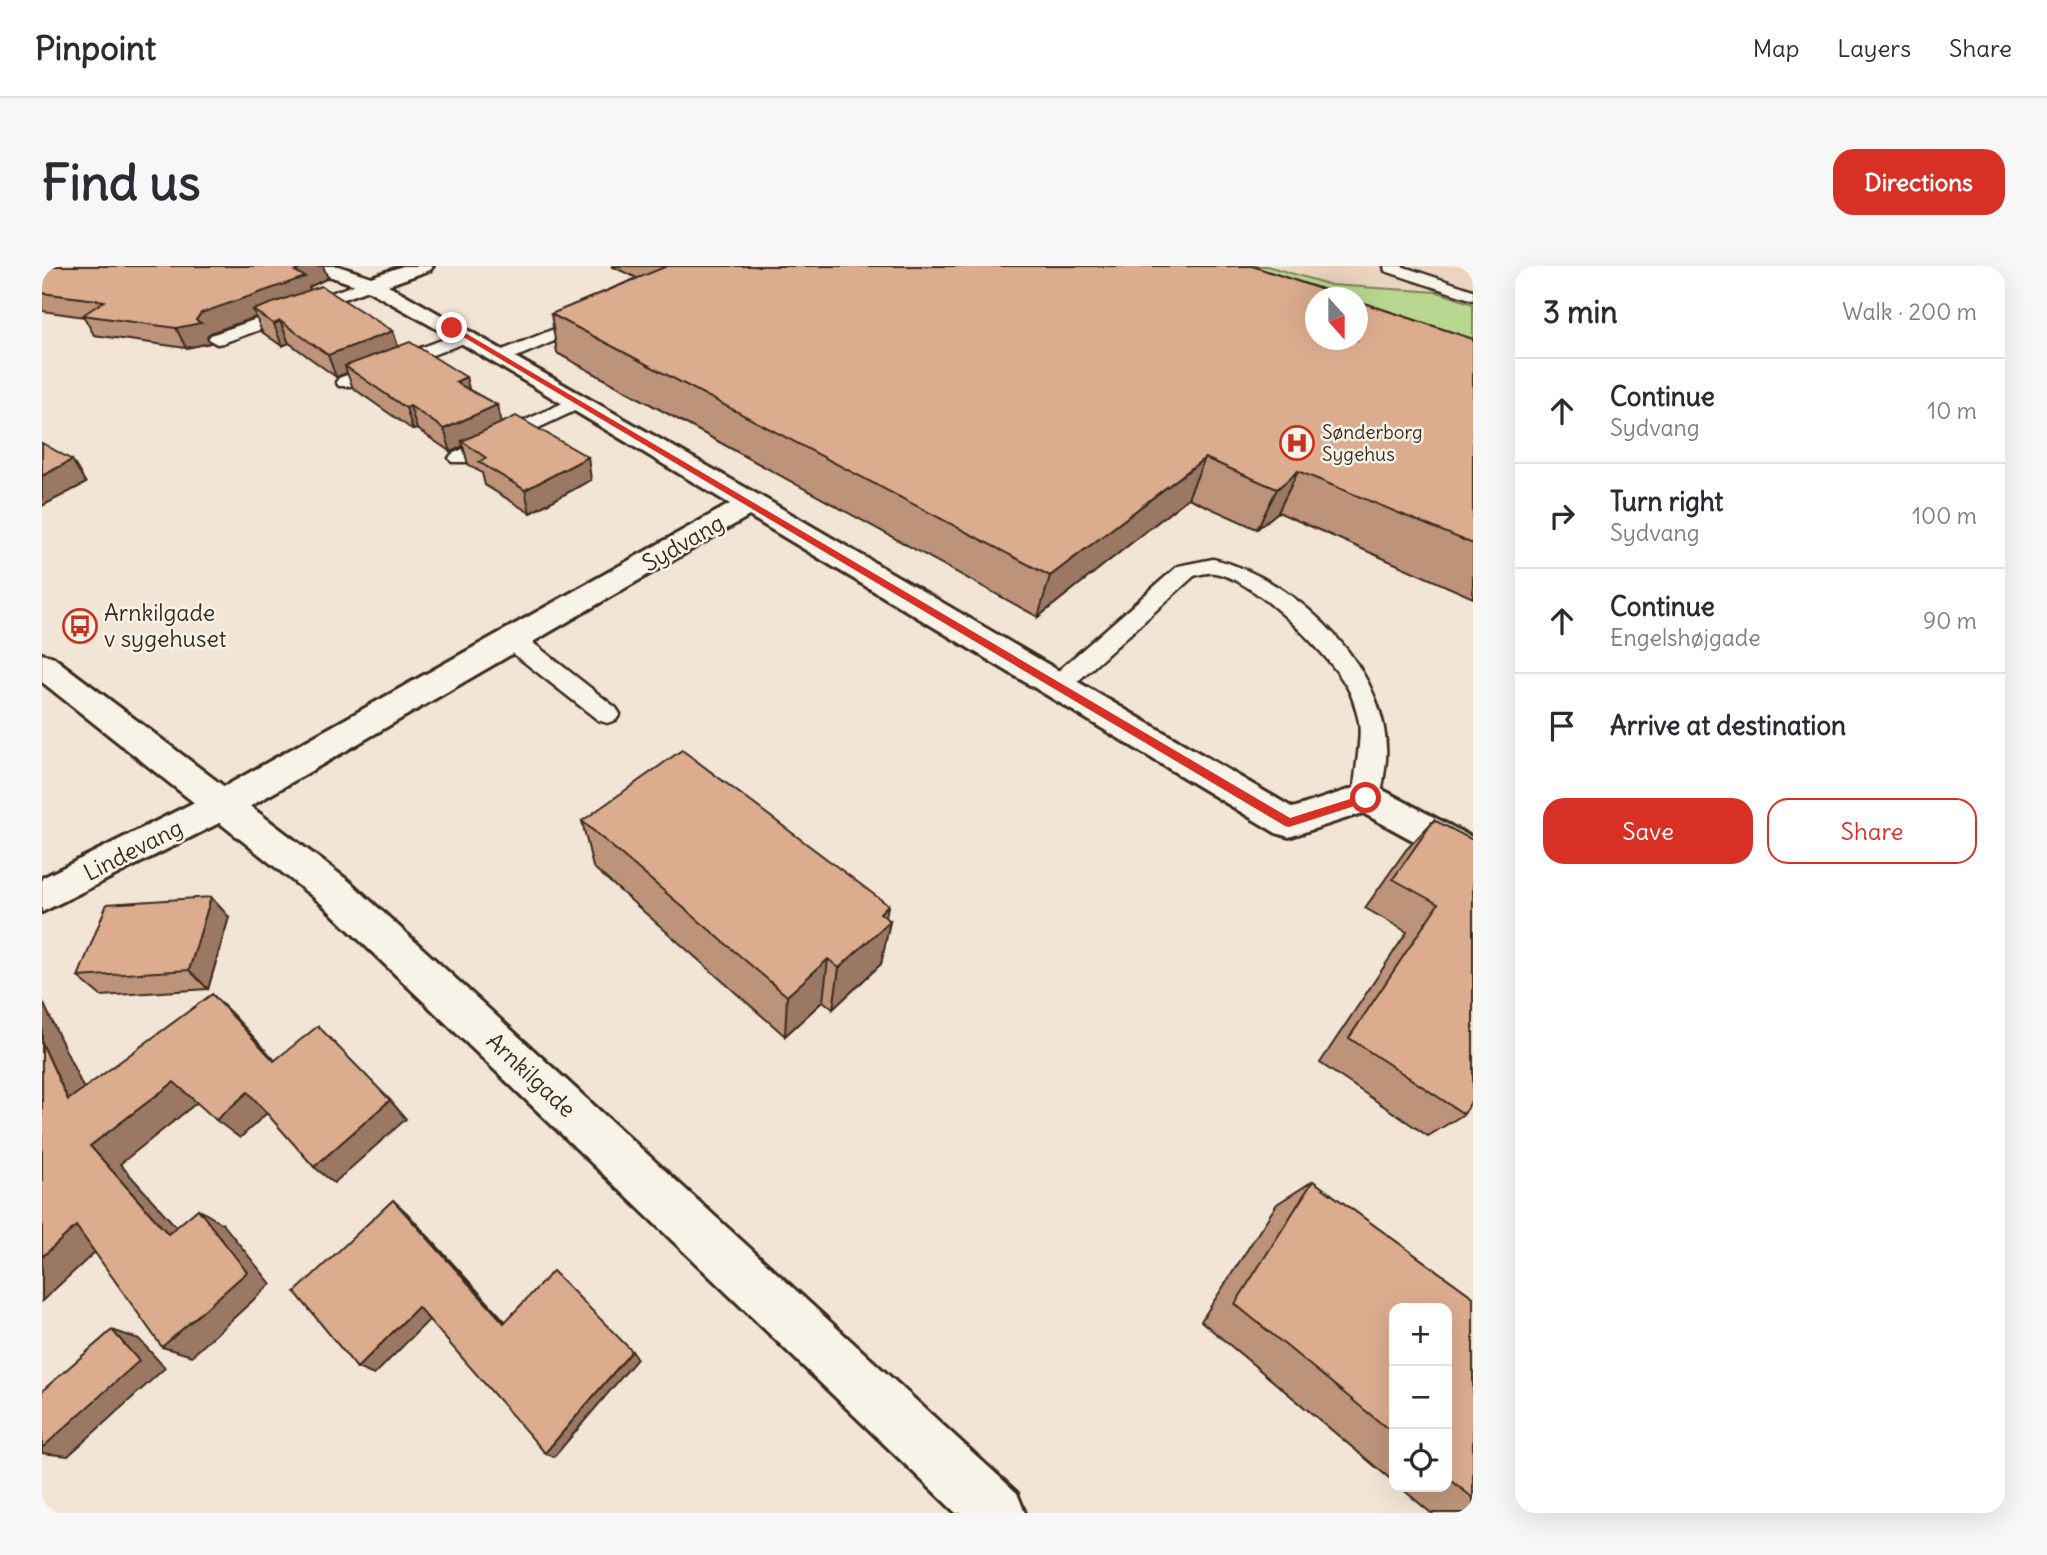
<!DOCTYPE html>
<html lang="en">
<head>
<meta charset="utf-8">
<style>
	:root { --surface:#fff; --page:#f7f7f7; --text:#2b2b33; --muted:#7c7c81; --line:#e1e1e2; --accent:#d93025 }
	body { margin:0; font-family:Delius,sans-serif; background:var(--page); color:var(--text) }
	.controls { position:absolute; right:21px; bottom:21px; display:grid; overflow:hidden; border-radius:14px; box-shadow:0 7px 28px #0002 }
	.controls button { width:63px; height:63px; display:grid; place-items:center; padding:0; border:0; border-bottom:2px solid var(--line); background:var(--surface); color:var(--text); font:35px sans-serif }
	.compass { position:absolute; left:1263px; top:21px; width:63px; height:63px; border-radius:50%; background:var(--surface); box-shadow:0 7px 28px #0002; rotate:159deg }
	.stop { position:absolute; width:21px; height:21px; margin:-16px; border:5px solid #d93025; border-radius:50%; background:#fff }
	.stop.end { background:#d93025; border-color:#fff; box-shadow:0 2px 7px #0008 }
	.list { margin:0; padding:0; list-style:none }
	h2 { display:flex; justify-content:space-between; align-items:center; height:91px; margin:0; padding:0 28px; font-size:30px }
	h2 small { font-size:23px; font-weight:400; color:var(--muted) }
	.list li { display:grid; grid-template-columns:46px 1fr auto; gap:21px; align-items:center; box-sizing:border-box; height:105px; padding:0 28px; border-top:2px solid var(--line) }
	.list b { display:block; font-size:26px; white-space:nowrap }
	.list p { margin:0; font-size:23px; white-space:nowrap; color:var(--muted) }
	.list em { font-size:23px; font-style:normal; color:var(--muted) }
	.actions { display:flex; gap:14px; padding:21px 28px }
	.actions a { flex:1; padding:16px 0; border:2px solid var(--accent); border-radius:21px; text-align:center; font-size:24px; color:var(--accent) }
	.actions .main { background:var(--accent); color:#fff }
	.icon { flex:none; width:38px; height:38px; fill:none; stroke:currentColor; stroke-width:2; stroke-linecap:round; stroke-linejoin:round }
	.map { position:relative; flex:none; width:1431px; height:1247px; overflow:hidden; border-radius:21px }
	header { display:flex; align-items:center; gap:42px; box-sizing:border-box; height:98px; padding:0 35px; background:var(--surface); border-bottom:2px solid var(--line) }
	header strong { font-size:33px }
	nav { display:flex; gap:38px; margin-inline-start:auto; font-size:24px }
	.intro { display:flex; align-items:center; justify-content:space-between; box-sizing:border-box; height:168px; padding:0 42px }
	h1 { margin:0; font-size:49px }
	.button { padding:18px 32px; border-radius:21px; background:var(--accent); color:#fff; font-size:24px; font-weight:700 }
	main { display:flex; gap:42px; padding:0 42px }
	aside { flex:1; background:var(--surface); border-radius:21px; box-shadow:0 7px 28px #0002 }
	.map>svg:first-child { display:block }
	.built { fill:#ebd4c0 }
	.green { fill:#b8d891; stroke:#7a8158; stroke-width:2 }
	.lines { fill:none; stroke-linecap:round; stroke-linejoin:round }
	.service-casing { stroke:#3b2a1e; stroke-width:5 }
	.minor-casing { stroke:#3b2a1e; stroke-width:6 }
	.tertiary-casing { stroke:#3b2a1e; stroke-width:6 }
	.service { fill:#f7f3e8; fill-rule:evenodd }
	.minor { fill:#f7f3e8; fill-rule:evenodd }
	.tertiary { fill:#f7f3e8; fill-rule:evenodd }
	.wall { fill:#bd947a; stroke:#3b2a1e; stroke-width:2 }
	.shaded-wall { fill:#9a7863; stroke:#3b2a1e; stroke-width:2 }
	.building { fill:#dcac8e; stroke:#3b2a1e; stroke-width:2 }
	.route { fill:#d93025 }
	.labels { text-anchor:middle; stroke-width:5; stroke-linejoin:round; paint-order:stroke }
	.far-poi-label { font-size:19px; fill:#3b2a1e; stroke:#f7f3e8; text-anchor:start }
	.street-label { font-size:23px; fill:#3b2a1e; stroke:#f7f3e8 }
	.poi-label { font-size:23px; fill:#3b2a1e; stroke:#f7f3e8; text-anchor:start }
</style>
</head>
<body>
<header>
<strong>Pinpoint</strong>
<nav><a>Map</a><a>Layers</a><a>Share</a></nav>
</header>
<div class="intro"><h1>Find us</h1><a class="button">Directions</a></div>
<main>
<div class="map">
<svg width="1431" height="1247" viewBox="0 0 1431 1247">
	<rect width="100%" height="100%" fill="#f2e5d6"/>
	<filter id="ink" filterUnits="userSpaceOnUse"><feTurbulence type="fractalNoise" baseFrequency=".0143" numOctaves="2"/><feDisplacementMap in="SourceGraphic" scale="14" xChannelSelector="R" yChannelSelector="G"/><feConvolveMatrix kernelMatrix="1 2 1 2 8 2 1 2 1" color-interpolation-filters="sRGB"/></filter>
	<g filter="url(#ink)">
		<polygon class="built" points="1225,0 1431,0 1431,38 1396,26 1289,19"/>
		<polygon class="green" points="1175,0 1225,0 1289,19 1396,26 1431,38 1431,87 1316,48 1316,32 1274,32"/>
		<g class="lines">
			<g class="service-casing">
				<g id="service">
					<polygon points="1342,0 1359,0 1431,24 1431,34 1343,5"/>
					<polygon points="329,13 337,18 335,21 181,77 175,78 166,73 169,69"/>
					<polygon points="549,48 557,53 555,57 465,95 459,96 450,91 453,87"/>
					<polygon points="424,65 430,66 433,70 430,74 309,120 297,120 294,116 297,112"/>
					<polygon points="536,130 543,132 545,136 543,140 424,196 410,196 407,192 410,188"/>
					<path d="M 1171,293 C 1256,312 1357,411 1343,503 C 1341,516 1340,529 1334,539 L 1324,543 L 1314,539 C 1307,526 1321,479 1317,456 C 1314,442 1310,427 1302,416 C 1282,383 1211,313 1173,307 C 1166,306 1159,308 1152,310 L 1025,425 L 1016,428 L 1007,425 L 1003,419 L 1007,413 L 1136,300 Z"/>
					<polygon points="472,367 481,369 574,442 578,448 574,454 565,457 556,454 463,381 460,375 463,369"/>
				</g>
			</g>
			<g class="minor-casing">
				<polygon id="minor" points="266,0 296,0 329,11 361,0 391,0 388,4 346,19 720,231 1251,542 1324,518 1337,522 1431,572 1431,604 1418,600 1321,547 1247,571 1234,567 707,250 195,548 0,646 0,612 169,528 688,238 402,67 322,22 269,4"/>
			</g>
			<g class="tertiary-casing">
				<polygon id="tertiary" points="0,388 11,391 308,616 975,1227 983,1247 914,1247 280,638 0,416"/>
			</g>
			<use href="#service" class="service"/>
			<use href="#minor" class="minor"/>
			<use href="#tertiary" class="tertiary"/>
		</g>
		<g class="wall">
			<polygon points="0,0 286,12 267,21 268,24 351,65 356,80 427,124 459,157 549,214 488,247 443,219 440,207 426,198 421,180 409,186 375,163 371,164 311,122 305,107 294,111 247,77 240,80 220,66 214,51 168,67 165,71 168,77 144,82 52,69 42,51 0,45"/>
			<polygon points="569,0 1210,0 1431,73 1431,332 1236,246 1215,263 1146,232 996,351 515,87 509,48 595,12"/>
			<polygon points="1392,554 1422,848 1386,870 1278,797 1365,666 1323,642 1364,584"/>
			<polygon points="540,555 846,639 844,651 848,655 839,698 791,743 781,735 743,770 551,601"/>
			<polygon points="187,651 166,723 59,730 36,711"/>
			<polygon points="1271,915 1431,1031 1431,1247 1389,1247 1358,1221 1405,1221 1405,1042 1352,1042 1352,1216 1159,1055 1235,938"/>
		</g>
		<g class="shaded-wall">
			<polygon points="264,0 281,0 286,12 267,21 270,31 211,44 214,51 168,67 165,71 168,77 144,82 134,62 154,54 159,47"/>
			<polygon points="238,55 247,77 240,80 232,58"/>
			<polygon points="351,65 358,87 303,100 305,107 294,111 286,89"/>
			<polygon points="424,111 430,134 413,116"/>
			<polygon points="455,139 460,162 420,175 421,180 409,186 402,163"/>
			<polygon points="368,140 375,163 371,164 364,142"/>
			<polygon points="546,191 549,214 488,247 483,224"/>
			<polygon points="1163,192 1146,232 996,351 1008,310"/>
			<polygon points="30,194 44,217 0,240 0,210"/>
			<polygon points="1256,205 1236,246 1215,263 1235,223"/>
			<polygon points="169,631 187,651 166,723 147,704"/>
			<polygon points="846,639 842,661 848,655 839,698 791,743 797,702 838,647"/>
			<polygon points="786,693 781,735 743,770 745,730"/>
			<polygon points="170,728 192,750 252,815 232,795"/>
			<polygon points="0,734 56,853 26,834 0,777"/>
			<polygon points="132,816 157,835 78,898 153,982 126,968 48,880"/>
			<polygon points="206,826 227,845 198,872 174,854"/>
			<polygon points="348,834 364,853 292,917 272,901"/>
			<polygon points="351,934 365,947 473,1066 462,1057"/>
			<polygon points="156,943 181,958 229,1018 150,1090 120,1081"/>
			<polygon points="34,960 66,974 0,1035 0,991"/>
			<polygon points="376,1041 390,1051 332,1109 315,1102"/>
			<polygon points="70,1064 97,1073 123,1102 26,1190 0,1187 0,1182"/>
			<polygon points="590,1085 595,1093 512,1191 503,1187"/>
		</g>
		<g class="building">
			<polygon points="0,0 264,0 253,5 263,11 159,47 154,54 159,57 134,62 41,49 62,35 0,27"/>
			<polygon points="625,0 1210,0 1305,32 1273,32 1273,74 1315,74 1315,35 1431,73 1431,278 1256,205 1235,223 1163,192 1008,310 509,48"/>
			<polygon points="279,20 351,65 286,89 238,55 232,58 211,44"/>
			<polygon points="368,76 424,111 413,116 455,139 402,163 368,140 364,142 303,100"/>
			<polygon points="474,150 546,191 483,224 437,196 444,192 420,175"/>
			<polygon points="0,177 30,194 0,210"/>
			<polygon points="640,484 846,639 838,647 848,655 797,702 786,693 745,730 540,555"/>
			<polygon points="1392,554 1431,574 1431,832 1422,848 1307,772 1396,638 1351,613"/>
			<polygon points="169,631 147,704 36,711 65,638"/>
			<polygon points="170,728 232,795 276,760 348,834 272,901 206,826 174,854 132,816 48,880 126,968 156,943 205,1006 120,1081 34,960 0,991 0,777 26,834"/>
			<polygon points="1271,915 1431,1031 1431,1232 1405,1211 1405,1042 1352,1042 1352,1168 1193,1038"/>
			<polygon points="351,934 462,1057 511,1005 590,1085 503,1187 376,1041 315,1102 253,1026"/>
			<polygon points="70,1064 97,1095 0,1182 0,1125"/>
		</g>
	</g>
	<polygon class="route" points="408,61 413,61 1248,552 1324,528 1330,532 1328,535 1247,561 1243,560 408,63"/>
	<defs>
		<g id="hospital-ring" transform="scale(1.75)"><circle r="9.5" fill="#f7f3e8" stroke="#c8321e" stroke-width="1.5"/><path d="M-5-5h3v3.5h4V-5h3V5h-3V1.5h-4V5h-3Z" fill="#c8321e"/></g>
		<g id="bus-ring" transform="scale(1.75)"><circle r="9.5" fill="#f7f3e8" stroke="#c8321e" stroke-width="1.5"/><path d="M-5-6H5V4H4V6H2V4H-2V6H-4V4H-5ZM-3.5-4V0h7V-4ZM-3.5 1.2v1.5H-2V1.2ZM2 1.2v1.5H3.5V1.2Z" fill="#c8321e"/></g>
	</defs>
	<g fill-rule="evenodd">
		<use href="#hospital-ring" x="1255" y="177"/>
		<use href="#bus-ring" x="38" y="360"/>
	</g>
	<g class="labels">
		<g class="far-poi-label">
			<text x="1280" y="173">Sønderborg<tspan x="1280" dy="22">Sygehus</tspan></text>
		</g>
		<g class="street-label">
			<text transform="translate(641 277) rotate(-30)" y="8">Sydvang</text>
			<text transform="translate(91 584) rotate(-27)" y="8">Lindevang</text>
			<text transform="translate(489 809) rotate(43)" y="8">Arnkilgade</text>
		</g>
		<g class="poi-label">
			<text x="62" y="355">Arnkilgade<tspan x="62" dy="26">v sygehuset</tspan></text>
		</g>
	</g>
</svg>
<div class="controls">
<button>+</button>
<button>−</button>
<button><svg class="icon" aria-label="locate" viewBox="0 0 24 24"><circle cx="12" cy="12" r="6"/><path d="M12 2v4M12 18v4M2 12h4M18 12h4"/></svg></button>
</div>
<svg class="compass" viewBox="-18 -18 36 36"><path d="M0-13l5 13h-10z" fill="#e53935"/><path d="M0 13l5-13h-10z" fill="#7c7c81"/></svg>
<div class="stop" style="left:1324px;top:532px"></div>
<div class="stop end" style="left:410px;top:62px"></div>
</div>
<aside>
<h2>3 min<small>Walk · 200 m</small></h2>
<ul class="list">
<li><svg class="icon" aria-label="ahead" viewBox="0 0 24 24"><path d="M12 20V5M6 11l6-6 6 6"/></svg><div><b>Continue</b><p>Sydvang</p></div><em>10 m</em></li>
<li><svg class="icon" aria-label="right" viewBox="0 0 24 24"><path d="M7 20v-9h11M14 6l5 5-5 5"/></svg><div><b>Turn right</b><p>Sydvang</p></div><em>100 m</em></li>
<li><svg class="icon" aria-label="ahead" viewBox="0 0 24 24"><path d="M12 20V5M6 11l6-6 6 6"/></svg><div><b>Continue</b><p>Engelshøjgade</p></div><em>90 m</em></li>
<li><svg class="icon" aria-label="arrive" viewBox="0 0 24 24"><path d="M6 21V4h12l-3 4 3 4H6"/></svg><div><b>Arrive at destination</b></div></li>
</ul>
<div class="actions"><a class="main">Save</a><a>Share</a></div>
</aside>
</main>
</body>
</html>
